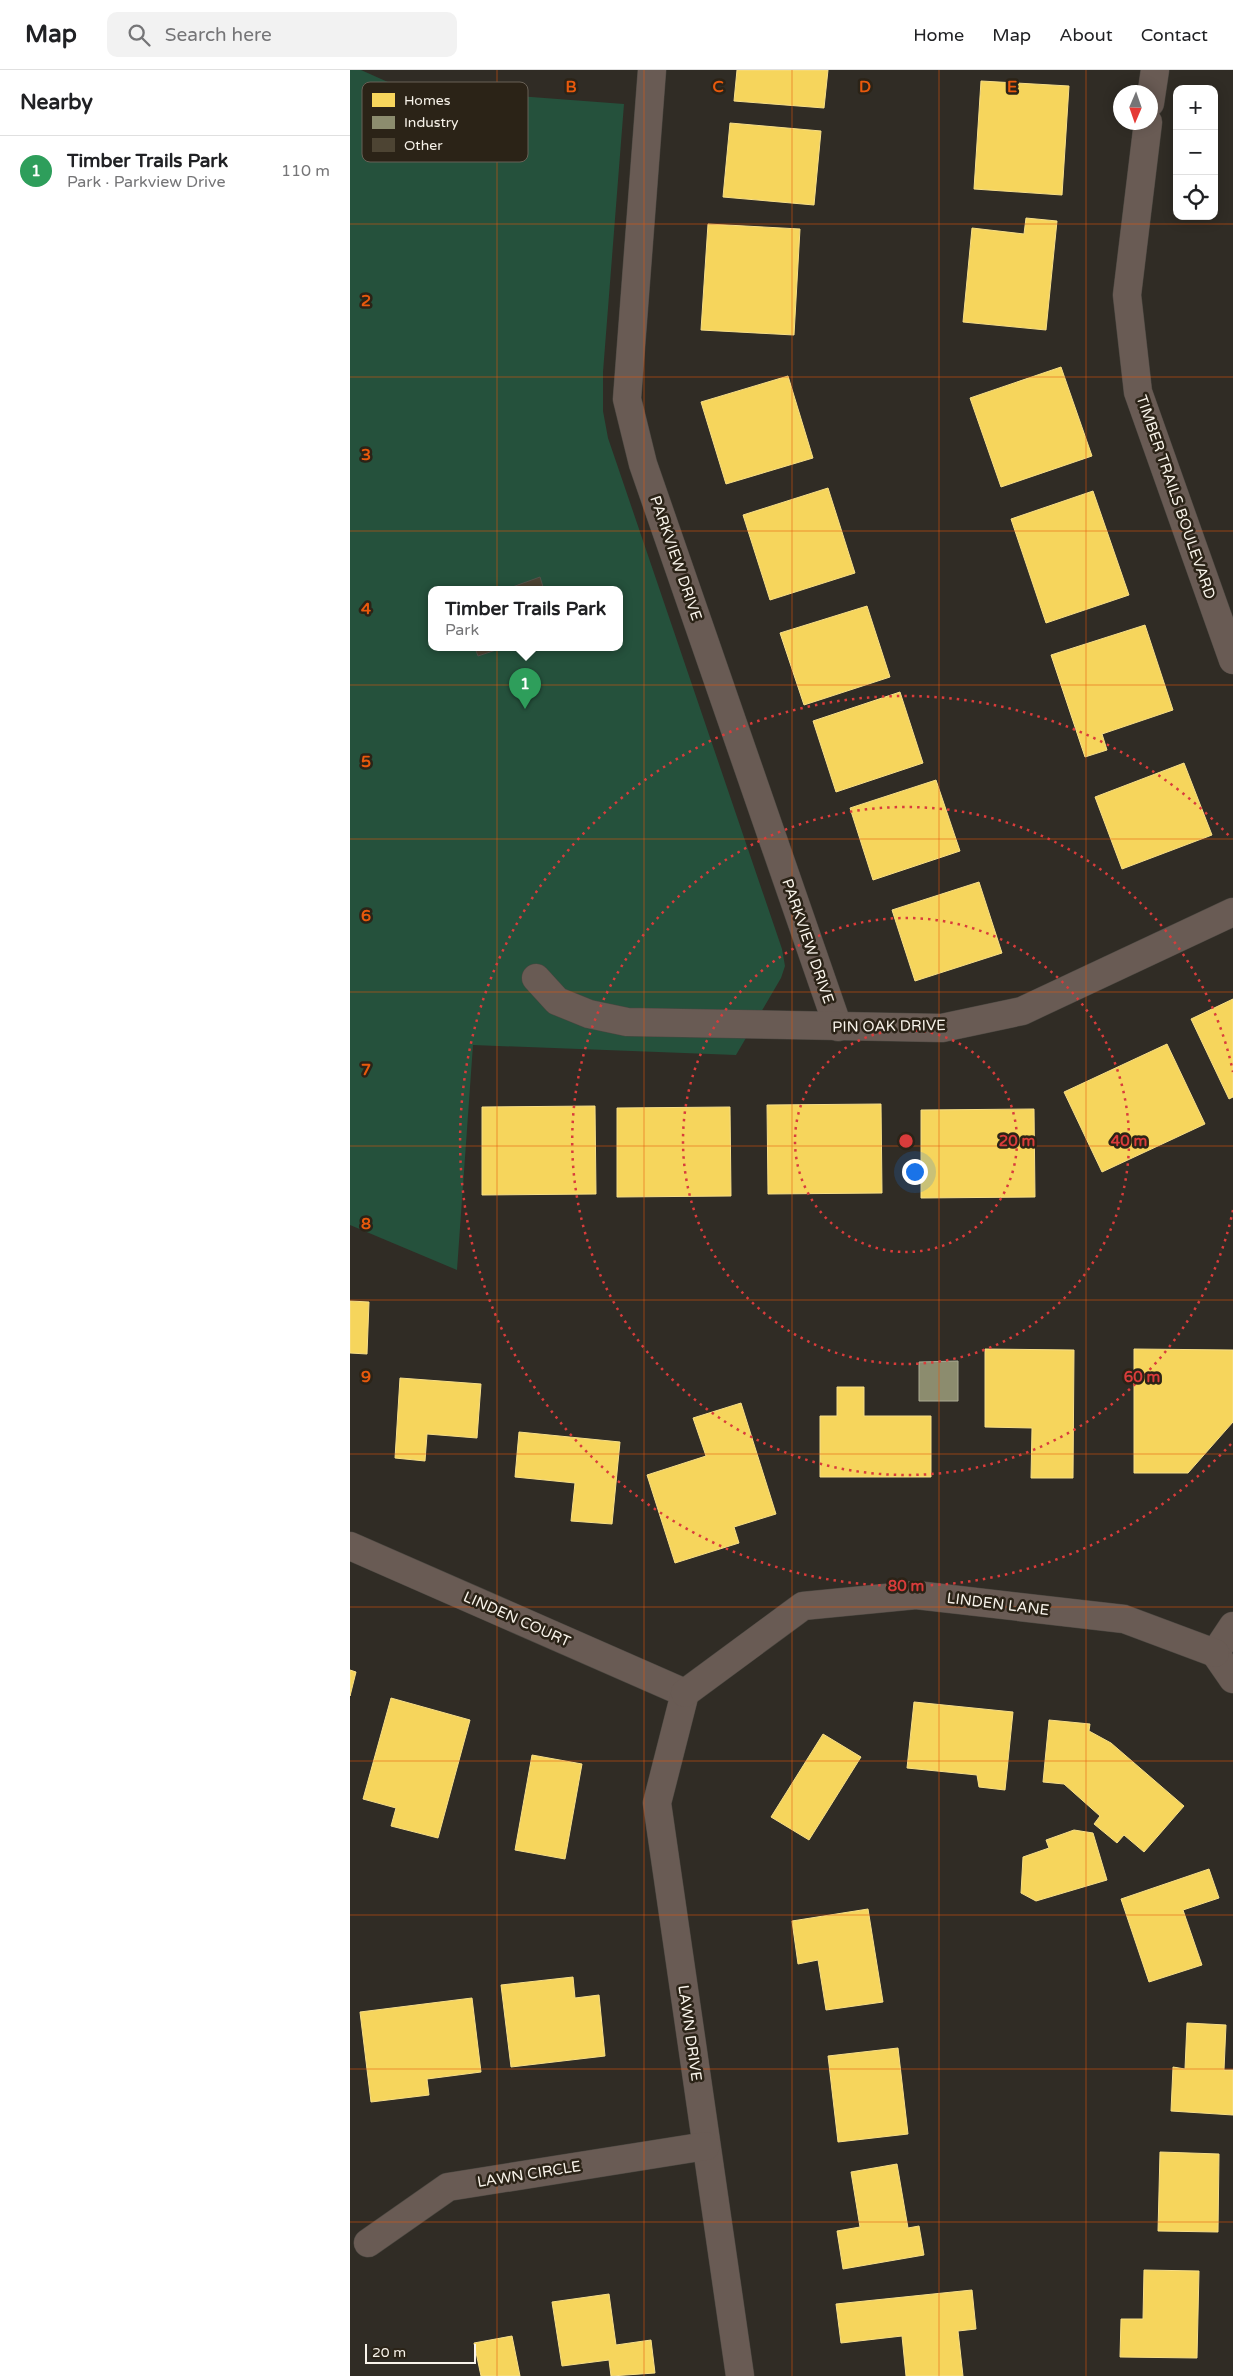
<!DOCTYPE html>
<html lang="en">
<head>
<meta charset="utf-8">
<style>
	:root { --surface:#fff; --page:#f2f2f2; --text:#202124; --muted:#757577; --line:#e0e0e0; --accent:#62605e }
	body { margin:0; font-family:"Varela Round",sans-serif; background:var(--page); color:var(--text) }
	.controls { position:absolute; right:15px; top:15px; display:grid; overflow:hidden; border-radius:10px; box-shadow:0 2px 12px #0003 }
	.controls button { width:45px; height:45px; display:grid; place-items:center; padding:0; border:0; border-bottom:1px solid var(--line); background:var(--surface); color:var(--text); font:25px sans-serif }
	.compass { position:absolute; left:763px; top:15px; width:45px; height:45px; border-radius:50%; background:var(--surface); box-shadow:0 2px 12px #0003; rotate:182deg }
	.scale { position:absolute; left:15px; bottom:12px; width:111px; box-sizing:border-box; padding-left:5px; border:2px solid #f8f3ea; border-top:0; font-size:14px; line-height:18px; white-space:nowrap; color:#f8f3ea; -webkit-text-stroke:4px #2b2317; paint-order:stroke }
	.you { position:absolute; left:564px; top:1101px; width:18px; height:18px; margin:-12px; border:4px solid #fff; border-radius:50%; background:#1a73e8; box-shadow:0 0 0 8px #1a73e833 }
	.badge { display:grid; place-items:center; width:32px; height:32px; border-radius:50%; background:var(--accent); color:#fff; font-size:16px; font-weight:700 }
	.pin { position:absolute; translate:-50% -41px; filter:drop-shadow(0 1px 2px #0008) }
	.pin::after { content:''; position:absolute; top:26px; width:18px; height:15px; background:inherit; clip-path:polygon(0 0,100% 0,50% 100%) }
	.popup { position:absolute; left:78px; top:516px; width:195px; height:65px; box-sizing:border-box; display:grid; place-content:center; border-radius:10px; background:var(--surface); filter:drop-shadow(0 1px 4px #0005); font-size:16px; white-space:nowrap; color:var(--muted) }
	.popup b { font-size:19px; color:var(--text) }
	.popup::after { content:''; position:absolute; left:50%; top:100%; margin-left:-10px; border:10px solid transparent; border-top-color:var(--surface) }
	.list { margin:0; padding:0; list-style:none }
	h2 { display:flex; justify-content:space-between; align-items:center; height:65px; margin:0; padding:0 20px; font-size:21px }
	h2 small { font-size:16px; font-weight:400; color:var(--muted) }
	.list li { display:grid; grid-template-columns:32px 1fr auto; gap:15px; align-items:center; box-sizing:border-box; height:70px; padding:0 20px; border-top:1px solid var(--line) }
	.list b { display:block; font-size:19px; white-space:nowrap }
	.list p { margin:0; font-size:16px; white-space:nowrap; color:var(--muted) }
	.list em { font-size:16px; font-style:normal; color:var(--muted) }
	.icon { flex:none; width:28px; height:28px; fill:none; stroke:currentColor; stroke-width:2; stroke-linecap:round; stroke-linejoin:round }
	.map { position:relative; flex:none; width:883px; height:2306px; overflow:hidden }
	header { display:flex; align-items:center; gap:30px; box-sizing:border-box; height:70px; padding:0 25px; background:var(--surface); border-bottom:1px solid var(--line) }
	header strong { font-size:24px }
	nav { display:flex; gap:28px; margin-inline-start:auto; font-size:18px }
	.search { width:350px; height:45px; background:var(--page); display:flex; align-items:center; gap:12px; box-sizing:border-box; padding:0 18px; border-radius:10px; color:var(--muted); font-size:19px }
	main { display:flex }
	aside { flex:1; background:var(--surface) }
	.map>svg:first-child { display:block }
	.green { fill:#25513c; fill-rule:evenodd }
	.homes { fill:#f6d55c; stroke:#f7de87 }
	.industry { fill:#8c8c6e; stroke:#acab93 }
	.building { fill:#4d4433; stroke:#55524c }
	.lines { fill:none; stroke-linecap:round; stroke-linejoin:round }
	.street-casing { stroke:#4b4741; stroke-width:29 }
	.street { stroke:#695b54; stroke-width:28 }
	.grid { fill:none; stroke:#e8590c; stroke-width:1; stroke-opacity:0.55 }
	.ring { fill:none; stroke:#d93c3b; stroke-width:2.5; stroke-dasharray:2.5 5 }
	.labels { text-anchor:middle; stroke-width:5; stroke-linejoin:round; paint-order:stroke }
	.street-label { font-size:15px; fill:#f8f3ea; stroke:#2b2317 }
	.key { fill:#2b2317; stroke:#686156; stroke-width:1 }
	.key-label { font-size:14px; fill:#f8f3ea }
	.grid-label { font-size:16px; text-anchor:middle; font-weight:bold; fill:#e8590c; stroke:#2b2317; stroke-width:5; stroke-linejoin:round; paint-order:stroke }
	.centre { fill:#d93c3b; stroke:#2b2317; stroke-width:2.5 }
	.ring-label { font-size:15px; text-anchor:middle; font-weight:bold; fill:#d93c3b; stroke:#2b2317; stroke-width:5; stroke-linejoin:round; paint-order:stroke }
</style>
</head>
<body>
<header>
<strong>Map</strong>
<div class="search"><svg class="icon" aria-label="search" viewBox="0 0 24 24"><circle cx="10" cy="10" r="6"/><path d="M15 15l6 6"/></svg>Search here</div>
<nav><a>Home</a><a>Map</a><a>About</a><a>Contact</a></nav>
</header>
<main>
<aside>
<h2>Nearby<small></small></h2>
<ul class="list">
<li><span class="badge" style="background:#2e9e5b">1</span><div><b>Timber Trails Park</b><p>Park · Parkview Drive</p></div><em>110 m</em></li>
</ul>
</aside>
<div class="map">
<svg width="883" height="2306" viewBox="0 0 883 2306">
	<rect width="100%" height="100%" fill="#302c25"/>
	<path class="green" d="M 0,0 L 11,0 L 49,17 L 274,34 L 253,302 L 253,341 L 258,368 L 432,879 L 435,896 L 431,908 L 386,985 L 123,975 L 107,1200 L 0,1155 ZM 81,520 L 269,520 L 269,578 L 81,578 Z"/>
	<g class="homes">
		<polygon points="387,0 478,0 474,38 384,31"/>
		<polygon points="631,11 719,16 712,125 624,119"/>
		<polygon points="380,53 471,61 464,135 373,127"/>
		<polygon points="676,148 707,151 696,260 613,252 622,158 674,164"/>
		<polygon points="358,154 450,159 444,265 351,260"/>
		<polygon points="711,297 742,386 651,417 620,328"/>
		<polygon points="438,306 463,388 376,414 351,332"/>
		<polygon points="478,418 505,503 420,530 393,445"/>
		<polygon points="743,421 779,525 696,553 661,449"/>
		<polygon points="517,536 540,607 454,635 430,563"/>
		<polygon points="795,555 823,640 752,664 757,680 735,687 701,585"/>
		<polygon points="550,622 573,693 486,722 463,651"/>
		<polygon points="834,693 862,765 772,799 745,727"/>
		<polygon points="586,710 610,781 523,810 500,738"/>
		<polygon points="629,812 652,883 565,911 542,840"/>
		<polygon points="883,929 883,1027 879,1029 841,949"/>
		<polygon points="817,974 855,1054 752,1102 714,1022"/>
		<polygon points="531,1034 532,1123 418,1124 417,1035"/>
		<polygon points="245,1036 246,1124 132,1125 132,1037"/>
		<polygon points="380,1037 381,1126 267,1127 267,1038"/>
		<polygon points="684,1039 685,1127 571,1128 571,1040"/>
		<polygon points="0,1231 19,1232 17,1284 0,1283"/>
		<polygon points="635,1279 724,1280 723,1408 681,1408 682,1358 635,1357"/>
		<polygon points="784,1279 883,1280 883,1352 838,1403 784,1403"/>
		<polygon points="50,1308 131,1314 127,1368 77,1364 75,1391 45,1388"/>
		<polygon points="487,1317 514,1317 514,1346 581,1346 581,1407 470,1407 470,1346 487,1346"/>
		<polygon points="391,1333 426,1444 384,1457 389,1473 325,1493 297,1405 356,1386 343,1348"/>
		<polygon points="169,1362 270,1372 262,1454 221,1451 225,1413 165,1407"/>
		<polygon points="0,1600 6,1602 0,1626"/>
		<polygon points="41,1628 120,1650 88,1768 41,1756 46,1738 13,1729"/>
		<polygon points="564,1632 663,1642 655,1720 629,1717 627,1705 557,1698"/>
		<polygon points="699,1650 740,1654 739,1661 761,1673 834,1736 794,1782 774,1765 767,1773 744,1754 750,1746 714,1714 693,1712"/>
		<polygon points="473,1664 511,1687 459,1770 421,1747"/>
		<polygon points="182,1685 232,1694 215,1789 165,1780"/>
		<polygon points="724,1760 743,1763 757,1810 686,1831 671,1823 673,1787 699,1778 696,1770"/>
		<polygon points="859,1799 869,1828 833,1840 852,1895 799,1912 771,1829"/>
		<polygon points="518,1839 533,1932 476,1940 468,1890 448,1894 442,1851"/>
		<polygon points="223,1907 225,1928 249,1925 255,1986 161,1997 151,1915"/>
		<polygon points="122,1928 131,2002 77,2009 79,2025 21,2032 10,1942"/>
		<polygon points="837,1953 876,1955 874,2000 883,2000 883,2045 821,2041 823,1997 835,1999"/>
		<polygon points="548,1978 558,2064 488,2072 478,1986"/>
		<polygon points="810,2082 869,2084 868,2162 808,2161"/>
		<polygon points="547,2094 558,2158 569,2156 574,2185 493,2199 487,2161 510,2157 501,2102"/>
		<polygon points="794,2200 849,2201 847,2288 770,2287 771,2249 793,2249"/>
		<polygon points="622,2220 626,2259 608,2261 613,2306 556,2306 552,2266 491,2273 486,2234"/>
		<polygon points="259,2224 266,2275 301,2270 305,2303 261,2306 259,2290 212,2296 202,2232"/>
		<polygon points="162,2266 170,2306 131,2306 124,2273"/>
	</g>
	<polygon class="industry" points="608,1291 608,1331 569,1331 569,1292"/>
	<g class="building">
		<polygon points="190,507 194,520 154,520"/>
		<polygon points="125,578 152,578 128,586"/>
	</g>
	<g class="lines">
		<g class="street-casing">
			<g id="street">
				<polyline points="302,0 277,329 293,394 488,957"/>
				<polyline points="800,33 805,0"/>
				<polyline points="798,52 777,225 788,322 883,590"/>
				<polyline points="186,908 207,931 239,944 277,952 592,958 672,941 883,842"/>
				<polyline points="0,1476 335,1623"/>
				<polyline points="865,1583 883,1556"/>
				<polyline points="865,1583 883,1609"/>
				<polyline points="335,1623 307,1733 390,2306"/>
				<polyline points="335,1623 453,1536 566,1525 774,1549 865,1583"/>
				<polyline points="18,2173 98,2117 356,2076"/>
			</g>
		</g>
		<use href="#street" class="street"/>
	</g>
	<path class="grid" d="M 147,0 L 147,2306M 294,0 L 294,2306M 442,0 L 442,2306M 589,0 L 589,2306M 736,0 L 736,2306M 0,154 L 883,154M 0,307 L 883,307M 0,461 L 883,461M 0,615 L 883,615M 0,769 L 883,769M 0,922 L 883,922M 0,1076 L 883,1076M 0,1230 L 883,1230M 0,1384 L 883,1384M 0,1537 L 883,1537M 0,1691 L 883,1691M 0,1845 L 883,1845M 0,1999 L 883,1999M 0,2152 L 883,2152"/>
	<g class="ring">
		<circle cx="556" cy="1071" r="111"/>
		<circle cx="556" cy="1071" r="223"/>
		<path d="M883 1140A334 334 0 1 1 883 1002"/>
		<path d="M881 1374A445 445 0 1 1 881 768"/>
	</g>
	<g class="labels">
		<g class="street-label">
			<text transform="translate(826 427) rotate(71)" y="5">TIMBER TRAILS BOULEVARD</text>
			<text transform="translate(326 488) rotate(71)" y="5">PARKVIEW DRIVE</text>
			<text transform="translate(458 871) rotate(71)" y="5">PARKVIEW DRIVE</text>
			<text transform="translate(539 956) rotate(-1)" y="5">PIN OAK DRIVE</text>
			<text transform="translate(648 1534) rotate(7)" y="5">LINDEN LANE</text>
			<text transform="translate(167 1549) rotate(24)" y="5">LINDEN COURT</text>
			<text transform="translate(340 1963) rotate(82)" y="5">LAWN DRIVE</text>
			<text transform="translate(179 2104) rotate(-9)" y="5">LAWN CIRCLE</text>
		</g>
	</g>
	<rect x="12" y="12" width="166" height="80" rx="8" class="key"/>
	<rect x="22" y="23" width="23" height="14" fill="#f6d55c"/>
	<rect x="22" y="46" width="23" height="13" fill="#8c8c6e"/>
	<rect x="22" y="68" width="23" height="14" fill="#4d4433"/>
	<g class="key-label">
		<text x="54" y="35">Homes</text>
		<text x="54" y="57">Industry</text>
		<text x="54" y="80">Other</text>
	</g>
	<g class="grid-label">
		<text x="221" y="22">B</text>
		<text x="368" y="22">C</text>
		<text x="515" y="22">D</text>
		<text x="662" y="22">E</text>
		<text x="16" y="236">2</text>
		<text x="16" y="390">3</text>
		<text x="16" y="544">4</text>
		<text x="16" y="697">5</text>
		<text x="16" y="851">6</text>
		<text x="16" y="1005">7</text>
		<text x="16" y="1159">8</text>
		<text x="16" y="1312">9</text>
	</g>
	<circle cx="556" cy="1071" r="8" class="centre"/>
	<g class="ring-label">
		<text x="667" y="1076">20 m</text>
		<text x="779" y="1076">40 m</text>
		<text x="792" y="1312">60 m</text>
		<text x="556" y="1521">80 m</text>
	</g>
</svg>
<div class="controls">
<button>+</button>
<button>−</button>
<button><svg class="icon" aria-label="locate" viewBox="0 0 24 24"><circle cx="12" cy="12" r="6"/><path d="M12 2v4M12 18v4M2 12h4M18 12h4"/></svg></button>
</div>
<svg class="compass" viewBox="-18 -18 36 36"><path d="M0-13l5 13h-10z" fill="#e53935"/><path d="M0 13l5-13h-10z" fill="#757577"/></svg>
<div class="scale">20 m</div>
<div class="you"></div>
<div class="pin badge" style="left:175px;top:639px;background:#2e9e5b">1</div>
<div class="popup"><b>Timber Trails Park</b>Park</div>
</div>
</main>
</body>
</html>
